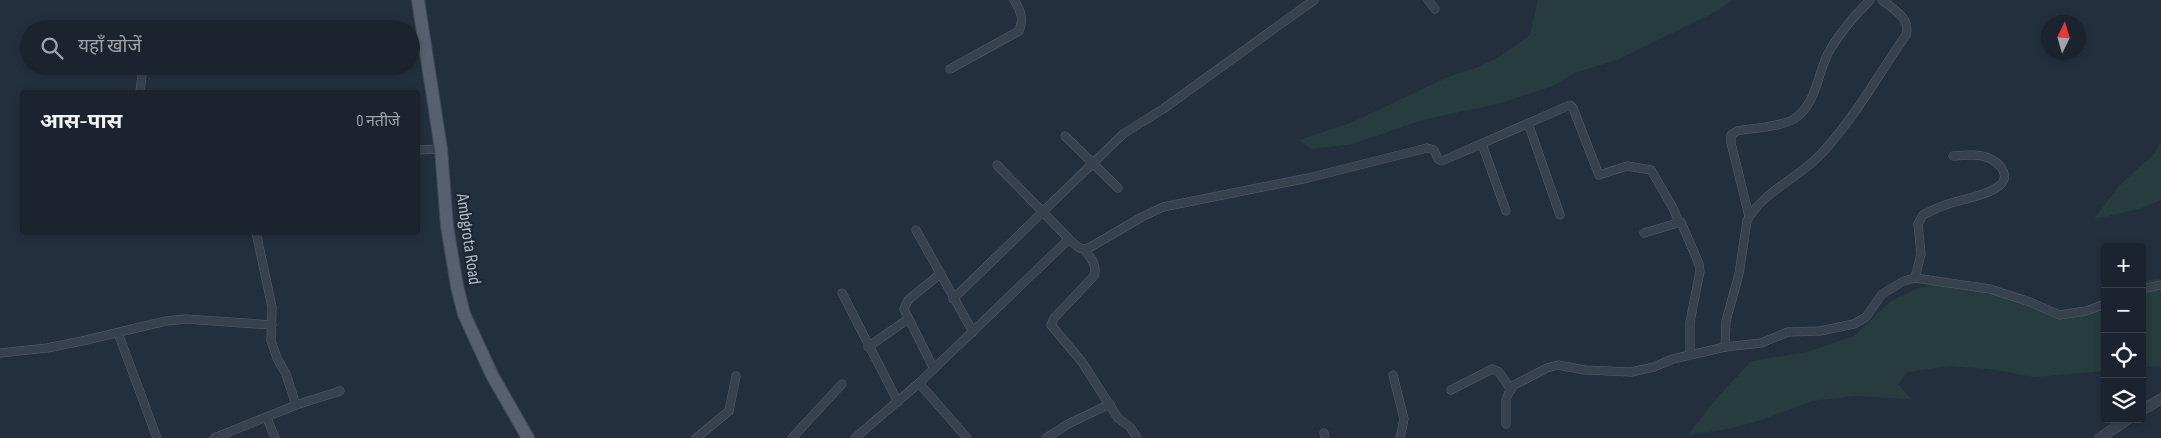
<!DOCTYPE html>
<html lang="hi">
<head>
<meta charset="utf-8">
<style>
	:root { --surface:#1b232e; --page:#282f3a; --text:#f1f3f6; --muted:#a0a4aa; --line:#39404a }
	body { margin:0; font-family:"Sofia Sans Condensed","Noto Sans Devanagari",sans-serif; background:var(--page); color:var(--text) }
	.controls { position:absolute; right:15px; bottom:15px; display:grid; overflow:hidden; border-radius:5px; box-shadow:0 2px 8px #0003 }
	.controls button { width:45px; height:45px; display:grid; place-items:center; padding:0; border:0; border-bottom:1px solid var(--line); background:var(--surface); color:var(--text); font:25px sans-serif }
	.compass { position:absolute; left:2041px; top:15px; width:45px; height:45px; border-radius:50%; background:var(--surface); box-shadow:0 2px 8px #0003; rotate:5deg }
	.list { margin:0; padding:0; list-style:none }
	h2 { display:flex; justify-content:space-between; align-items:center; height:65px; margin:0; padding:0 20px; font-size:21px }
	h2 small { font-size:16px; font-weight:400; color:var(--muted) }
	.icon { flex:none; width:28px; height:28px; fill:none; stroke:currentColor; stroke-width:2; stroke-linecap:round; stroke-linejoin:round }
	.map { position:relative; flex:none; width:2161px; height:438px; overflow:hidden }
	.search { position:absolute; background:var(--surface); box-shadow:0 2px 8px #0003; left:20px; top:20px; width:400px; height:55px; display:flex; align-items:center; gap:12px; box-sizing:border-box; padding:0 18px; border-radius:28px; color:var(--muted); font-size:19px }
	.panel { position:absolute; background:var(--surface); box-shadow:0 2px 8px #0003; left:20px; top:90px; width:400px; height:145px; border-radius:5px }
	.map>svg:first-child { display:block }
	.green { fill:#263c3f }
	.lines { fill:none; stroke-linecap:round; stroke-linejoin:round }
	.minor-casing { stroke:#565f6c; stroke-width:9 }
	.tertiary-casing { stroke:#565f6c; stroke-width:11 }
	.primary-casing { stroke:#414a57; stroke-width:14 }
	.minor { stroke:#38414e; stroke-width:8 }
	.tertiary { stroke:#38414e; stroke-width:10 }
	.primary { stroke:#56606e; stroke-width:12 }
	.labels { text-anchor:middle; stroke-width:4.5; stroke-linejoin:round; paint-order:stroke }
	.street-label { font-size:18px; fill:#b4bcc9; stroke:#1d2633 }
</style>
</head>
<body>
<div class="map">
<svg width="2161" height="438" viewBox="0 0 2161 438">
	<rect width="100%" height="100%" fill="#242f3e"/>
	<g class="green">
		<polygon points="1538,0 1732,0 1719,10 1617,60 1574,73 1553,86 1497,104 1426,119 1352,144 1311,149 1299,140 1353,122 1448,77 1478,67 1499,57 1530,35"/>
		<polygon points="2161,142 2161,200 2139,209 2094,219 2120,185 2155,153"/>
		<polygon points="2161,279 2161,366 2142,367 2142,283 2148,280"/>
		<polygon points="1958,282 2067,312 2105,303 2105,371 2034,377 1988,369 1950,366 1907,372 1898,384 1911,399 1854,396 1812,401 1761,420 1728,429 1688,435 1716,399 1751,361 1807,352 1854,336 1891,301 1916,289 1934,284"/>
	</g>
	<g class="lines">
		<g class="minor-casing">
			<g id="minor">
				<polyline points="1428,0 1435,9"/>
				<polyline points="139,27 139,29"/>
				<path d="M 950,69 L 1019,31 C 1024,19 1021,11 1014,0"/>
				<polyline points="140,92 143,66"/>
				<polyline points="1528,123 1560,215"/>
				<polyline points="1065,136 1118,188"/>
				<polyline points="1482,144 1506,211"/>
				<polyline points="418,150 441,149"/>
				<polyline points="997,165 1069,239 1079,248 1087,249 1142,217 1163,207 1308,178 1427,148 1434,150 1438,159 1442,161 1570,105 1573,108 1599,175 1627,166 1651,170 1673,208 1679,222"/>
				<path d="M 1749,216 L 1731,143 L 1731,135 L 1737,131 C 1752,128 1781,127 1794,119 C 1818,104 1817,70 1831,48 C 1842,30 1855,15 1870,0"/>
				<polyline points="916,230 973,332"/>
				<polyline points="256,232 272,307 271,341 277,358 286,374 296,405"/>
				<polyline points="1644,233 1681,222 1699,264 1700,271 1690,322 1690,354"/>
				<path d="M 1084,249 C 1090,257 1098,265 1094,276 L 1054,318 L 1051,325 L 1082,362 L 1118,418 L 1130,427 L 1137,438"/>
				<path d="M 1915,278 L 1921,254 L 1918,224 L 1923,215 C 1932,210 1941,206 1951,203 C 1966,198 2020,191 2000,166 C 1988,152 1970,155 1953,156"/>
				<polyline points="2142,289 2161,285"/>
				<polyline points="842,293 898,402"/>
				<polyline points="953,299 1123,134 1163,109 1314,0"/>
				<polyline points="118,333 157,438"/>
				<polyline points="868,347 908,319"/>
				<polyline points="1725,347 1761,343 1788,332 1820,331 1854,324 1866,317 1882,294 1904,281 1915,278 1990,289 2030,302 2059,315 2086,311 2105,304"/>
				<polyline points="0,353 47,348 82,341 166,321 186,319 272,325"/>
				<polyline points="934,369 904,309 908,300 940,274"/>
				<polyline points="1393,375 1404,419 1400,438"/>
				<polyline points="919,383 967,438"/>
				<polyline points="1451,390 1492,369 1499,372 1511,390"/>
				<polyline points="267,418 275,438"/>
				<path d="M 1506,424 L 1506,400 L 1509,392 L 1514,385 L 1547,368 L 1558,365 L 1585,370 L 1631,372 L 1654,367 L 1673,359 L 1725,347 L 1726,321 L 1739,274 L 1747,221 C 1761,193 1800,177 1821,154 C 1854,119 1878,75 1906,35 C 1911,18 1894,10 1882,0"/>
				<polyline points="1324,433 1325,438"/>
				<polyline points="214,438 296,405 340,391"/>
				<polyline points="696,438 729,411 736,376"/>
				<polyline points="792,438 842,384"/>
				<polyline points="855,438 919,383 1069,239"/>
				<polyline points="1046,438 1068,424 1110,404"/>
			</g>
		</g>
		<g class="tertiary-casing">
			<g id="tertiary">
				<polyline points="2142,410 2161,399"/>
				<polyline points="2100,438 2128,419"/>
			</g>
		</g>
		<g class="primary-casing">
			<polyline id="primary" points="418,0 441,149 447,226 457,286 464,314 492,375 528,438"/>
		</g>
		<use href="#minor" class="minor"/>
		<use href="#tertiary" class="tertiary"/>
		<use href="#primary" class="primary"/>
	</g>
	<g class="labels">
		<g class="street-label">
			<text transform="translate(469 239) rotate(82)" y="6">Ambgrota Road</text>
		</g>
	</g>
</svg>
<div class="controls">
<button>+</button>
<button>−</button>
<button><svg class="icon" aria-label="locate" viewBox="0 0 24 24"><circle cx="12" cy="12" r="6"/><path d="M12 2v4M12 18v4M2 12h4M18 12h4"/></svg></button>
<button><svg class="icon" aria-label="layers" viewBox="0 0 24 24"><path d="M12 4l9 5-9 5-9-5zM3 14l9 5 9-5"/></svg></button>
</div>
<svg class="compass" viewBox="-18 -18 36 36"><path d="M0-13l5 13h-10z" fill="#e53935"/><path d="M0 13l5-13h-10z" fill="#a0a4aa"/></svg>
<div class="search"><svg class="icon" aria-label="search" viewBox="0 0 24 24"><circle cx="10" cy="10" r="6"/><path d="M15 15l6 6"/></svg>यहाँ खोजें</div>
<section class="panel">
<h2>आस-पास<small>0 नतीजे</small></h2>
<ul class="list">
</ul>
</section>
</div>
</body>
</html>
